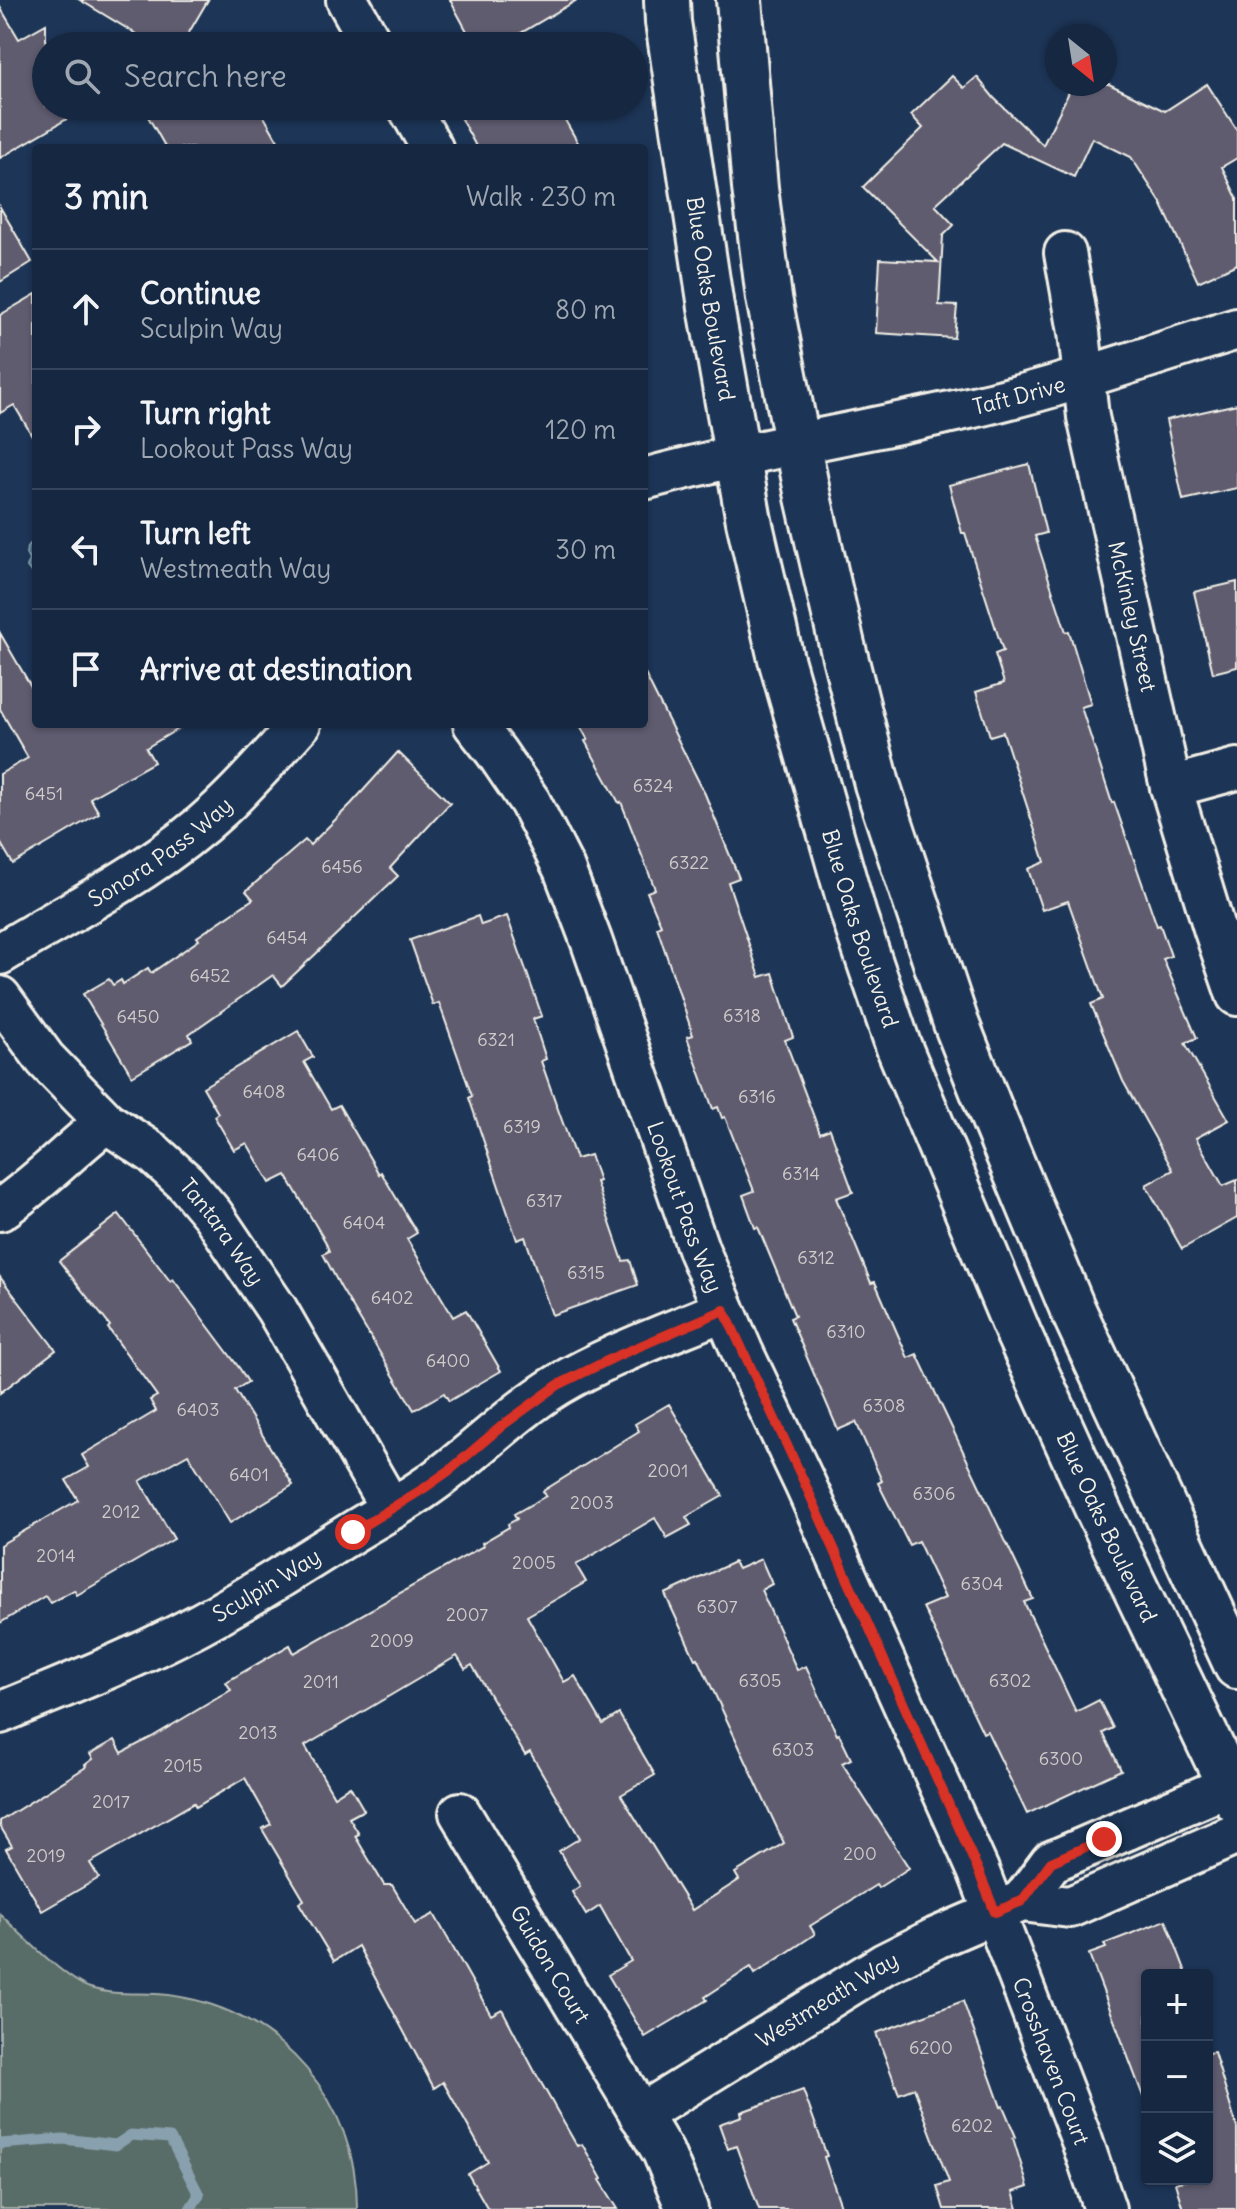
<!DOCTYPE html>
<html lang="en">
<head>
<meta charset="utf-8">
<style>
	:root { --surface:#162841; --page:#1f3048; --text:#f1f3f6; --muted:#9ea6b1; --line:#35445a }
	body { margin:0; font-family:Delius,sans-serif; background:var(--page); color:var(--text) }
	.controls { position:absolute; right:24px; bottom:24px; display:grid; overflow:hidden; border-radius:8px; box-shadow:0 2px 6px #0004 }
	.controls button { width:72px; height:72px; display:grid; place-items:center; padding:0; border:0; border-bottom:2px solid var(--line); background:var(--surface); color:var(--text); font:40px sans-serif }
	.compass { position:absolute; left:1045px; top:24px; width:72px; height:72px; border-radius:50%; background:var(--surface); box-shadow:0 2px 6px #0004; rotate:150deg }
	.stop { position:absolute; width:24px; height:24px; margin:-18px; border:6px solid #d93025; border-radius:50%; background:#fff }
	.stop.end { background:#d93025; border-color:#fff; box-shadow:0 2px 8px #0008 }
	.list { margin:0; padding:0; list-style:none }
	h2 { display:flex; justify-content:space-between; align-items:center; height:104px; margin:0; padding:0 32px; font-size:34px }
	h2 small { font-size:26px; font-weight:400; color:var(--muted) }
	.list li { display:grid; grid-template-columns:52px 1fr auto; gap:24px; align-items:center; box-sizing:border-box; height:120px; padding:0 32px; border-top:2px solid var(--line) }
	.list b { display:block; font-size:30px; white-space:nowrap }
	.list p { margin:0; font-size:26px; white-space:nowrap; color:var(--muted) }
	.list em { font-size:26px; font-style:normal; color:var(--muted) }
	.icon { flex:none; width:44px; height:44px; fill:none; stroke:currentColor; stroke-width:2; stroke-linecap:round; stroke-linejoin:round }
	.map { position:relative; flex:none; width:1237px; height:2209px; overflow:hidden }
	.search { position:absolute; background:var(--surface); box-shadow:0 2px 6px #0004; left:32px; top:32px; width:616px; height:88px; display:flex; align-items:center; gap:20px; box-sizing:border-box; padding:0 28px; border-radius:44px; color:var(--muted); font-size:30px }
	.panel { position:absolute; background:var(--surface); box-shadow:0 2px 6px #0004; left:32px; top:144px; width:616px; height:584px; border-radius:8px }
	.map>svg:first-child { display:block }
	.green { fill:#586c67; stroke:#a6aea8; stroke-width:2 }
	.water { fill:#416c88; stroke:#89a1ae; stroke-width:2 }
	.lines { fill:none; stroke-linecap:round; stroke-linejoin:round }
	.stream { stroke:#89a1ae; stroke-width:11 }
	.building { fill:#605c6f; stroke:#f4f1e8; stroke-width:2 }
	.street-casing { stroke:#f4f1e8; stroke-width:46 }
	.secondary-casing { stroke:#f4f1e8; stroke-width:50 }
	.street { stroke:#1d3557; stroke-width:40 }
	.secondary { stroke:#1d3557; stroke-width:44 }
	.route { stroke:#d93025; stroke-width:10 }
	.labels { text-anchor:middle; stroke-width:6; stroke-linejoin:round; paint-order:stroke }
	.number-label { font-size:18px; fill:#cfccca }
	.street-label { font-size:22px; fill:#f4f1e8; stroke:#1d3557 }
</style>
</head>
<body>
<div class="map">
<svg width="1237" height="2209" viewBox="0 0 1237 2209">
	<rect width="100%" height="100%" fill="#1d3557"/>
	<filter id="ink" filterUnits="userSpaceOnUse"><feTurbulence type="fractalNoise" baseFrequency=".0125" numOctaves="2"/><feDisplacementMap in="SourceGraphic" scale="16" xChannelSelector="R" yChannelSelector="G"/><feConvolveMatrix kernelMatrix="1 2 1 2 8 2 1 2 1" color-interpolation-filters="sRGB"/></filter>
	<g filter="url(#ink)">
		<path class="green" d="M 0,1914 C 20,1933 66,1980 90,1988 C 117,1997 147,1991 175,1996 C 281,2012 358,2102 357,2209 L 0,2209 Z"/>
		<polygon class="water" points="36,533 36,575 31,572 27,567 29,560 26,554 27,547 36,539"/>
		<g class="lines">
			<polyline class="stream" points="0,2144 63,2139 116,2145 131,2135 170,2138 199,2195 190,2209"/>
		</g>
		<g class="building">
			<polygon points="80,0 208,0 181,46 156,46"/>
			<polygon points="450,0 577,0 499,46 475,46"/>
			<polygon points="0,7 19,39 46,24 46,106 89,106 0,158"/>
			<polygon points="952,76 964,88 977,77 994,98 1043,145 1073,84 1109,84 1165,111 1207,84 1237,130 1237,158 1222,167 1237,198 1237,264 1198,282 1161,203 1131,157 1092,138 1074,177 1002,143 935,205 954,225 943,236 939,305 957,306 954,338 876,333 880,259 938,262 863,187 923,128 911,115"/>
			<polygon points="142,106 258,106 282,148 166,148"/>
			<polygon points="454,106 557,106 581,148 477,148"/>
			<polygon points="0,207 32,262 0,282"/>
			<polygon points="36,294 36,442 14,405 0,413 0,315"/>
			<polygon points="1237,404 1237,488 1183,500 1166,420"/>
			<polygon points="1029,464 1046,533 1035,536 1066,632 1069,631 1091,704 1081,707 1112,803 1114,802 1157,926 1160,925 1171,956 1163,959 1197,1038 1185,1043 1229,1120 1196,1138 1223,1186 1237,1180 1237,1218 1182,1249 1146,1185 1173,1170 1123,1081 1091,1004 1103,999 1068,901 1042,910 1028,869 1045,862 1003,732 990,736 976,692 1004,683 995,654 1003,651 965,533 962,533 949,485"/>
			<polygon points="1237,582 1237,667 1213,673 1194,592"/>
			<polygon points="0,633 36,695 36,724 186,724 146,748 154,762 90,798 99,813 13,864 0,842 0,774 28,758 0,709"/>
			<polygon points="644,672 705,794 739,878 728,882 760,977 773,973 793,1037 785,1040 820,1133 830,1129 853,1192 836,1198 871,1283 875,1282 908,1358 917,1354 1033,1599 1024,1602 1076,1712 1099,1700 1113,1728 1103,1733 1121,1770 1027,1814 987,1731 983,1733 923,1607 945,1598 918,1541 909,1545 878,1483 882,1481 856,1422 838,1430 790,1318 795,1316 758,1227 755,1228 743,1195 754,1191 725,1117 722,1118 718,1107 713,1109 687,1037 693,1035 657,927 661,925 647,892 655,889 621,802 619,803 585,741 588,740 579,724 644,724"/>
			<polygon points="398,752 450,803 390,868 398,876 282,986 273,975 189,1034 192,1040 132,1076 83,994 109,979 113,985 121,980 123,984 148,968 151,973 199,940 197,937 253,899 246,891 305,840 310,845 351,804"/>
			<polygon points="478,916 481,925 507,916 542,1016 533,1019 546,1059 541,1061 560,1115 576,1159 590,1155 599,1181 596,1182 623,1261 630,1260 638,1285 552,1315 525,1237 517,1240 469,1098 472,1096 439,1003 433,1005 410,940"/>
			<polygon points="298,1031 313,1057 304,1062 331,1109 339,1105 379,1174 381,1172 417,1233 407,1239 453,1317 466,1310 501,1371 449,1401 444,1393 414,1410 341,1288 323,1254 329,1251 325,1241 286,1175 270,1183 247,1143 234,1150 214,1116 218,1113 203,1087"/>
			<polygon points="119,1214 170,1281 173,1279 240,1369 248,1382 235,1390 293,1485 230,1523 188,1454 140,1481 174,1539 77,1595 74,1590 50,1603 45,1596 0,1623 0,1545 78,1500 66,1480 89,1467 82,1455 156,1411 150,1400 157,1396 108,1328 110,1326 59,1261"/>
			<polygon points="0,1277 56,1350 0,1393"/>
			<polygon points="669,1404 723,1496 686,1517 691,1525 667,1538 655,1518 576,1565 586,1582 527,1616 564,1682 575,1676 603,1724 619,1714 655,1775 621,1795 692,1910 739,1880 735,1873 784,1843 698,1658 695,1659 665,1594 734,1562 738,1569 761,1559 772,1584 761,1590 797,1670 806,1666 837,1735 839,1734 851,1759 842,1763 909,1868 878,1888 876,1885 810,1926 815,1934 755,1974 751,1967 705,1997 707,2000 645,2037 608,1975 631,1961 600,1906 586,1915 572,1892 580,1886 559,1851 580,1838 530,1752 525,1755 472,1665 465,1669 457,1656 305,1746 334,1796 350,1786 364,1810 349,1818 359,1834 355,1836 384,1885 392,1885 415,1924 434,1914 491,2015 502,2009 535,2072 577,2146 582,2144 602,2179 600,2180 618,2209 488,2209 468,2174 488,2162 443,2082 434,2088 358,1946 334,1961 299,1903 304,1900 262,1829 271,1824 245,1778 196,1807 194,1803 90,1863 99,1878 42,1911 6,1849 12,1846 0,1826 0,1821 86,1767 85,1765 93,1759 90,1754 115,1740 122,1753 152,1737 231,1690 226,1682 290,1645 294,1653 483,1546 482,1543 509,1527 508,1524 517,1519 514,1514 546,1496 543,1491 639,1431 635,1424"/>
			<polygon points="1166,1920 1187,1975 1147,1975 1147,2099 1144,2099 1089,1954 1106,1948 1104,1944"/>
			<polygon points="963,2001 1001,2107 1003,2106 1016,2137 1013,2138 1028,2187 1013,2192 1018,2209 944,2209 937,2186 949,2182 914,2088 899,2094 876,2033"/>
			<polygon points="1214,2052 1237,2128 1237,2209 1183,2209 1175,2183 1191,2179 1207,2179 1207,2053"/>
			<polygon points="803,2090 827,2156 824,2157 842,2209 759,2209 736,2146 728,2149 719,2124 742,2116 741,2112"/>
		</g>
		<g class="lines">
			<g class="street-casing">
				<g id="street">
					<polyline points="347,0 373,46"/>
					<polyline points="408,106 432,148"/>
					<path id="s1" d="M 1065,253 L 1079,332 L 1088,417 L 1171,787 L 1214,928 L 1237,995"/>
					<path id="s2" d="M 644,479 C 755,449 869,431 982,405 C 1068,385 1152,355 1237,329"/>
					<path id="s3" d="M 474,724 L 496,752 L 530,802 L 564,869 L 591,940 L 699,1251 L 742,1351 L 805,1484 L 978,1870 L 1081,2138 L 1105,2209"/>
					<polyline points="1171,787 1237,769"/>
					<path id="s4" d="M 0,954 C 75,908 156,869 220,809 C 248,783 274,753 300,724"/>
					<path id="s5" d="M 0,997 L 45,1059 L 75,1090 L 106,1122 L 153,1153 L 186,1183 L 213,1215 L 277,1310 L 391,1509"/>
					<path d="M 0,1210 C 38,1184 70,1150 106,1122"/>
					<path id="s6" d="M 0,1713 C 52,1691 105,1671 156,1646 C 224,1614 287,1573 351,1533 C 375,1518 400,1505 423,1489 C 470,1458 509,1415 558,1385 C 608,1355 670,1333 724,1310"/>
					<path id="s7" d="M 460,1813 L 663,2152 L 687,2209"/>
					<polyline points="1022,1901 1051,1862 1237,1782"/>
					<path id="s8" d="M 640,2115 L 884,1964 L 936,1938 L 1022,1901 L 1070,1907 L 1237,1834"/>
				</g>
			</g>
			<g class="secondary-casing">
				<g id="secondary">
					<path id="s9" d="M 667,0 L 668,22 L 711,307 L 749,521 L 781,659 L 854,916 L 898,1045 L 1019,1335 L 1099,1512 L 1237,1801"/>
					<polyline points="739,0 755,188 769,298 808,497 842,645 877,784 956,1023 995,1122 1073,1310 1237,1666"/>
				</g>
			</g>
			<use href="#street" class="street"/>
			<use href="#secondary" class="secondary"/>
		</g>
	</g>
	<g class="lines" filter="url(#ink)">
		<polyline class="route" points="353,1532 423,1489 450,1470 503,1425 558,1385 617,1356 724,1310 805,1484 978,1870 995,1912 1022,1901 1051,1862 1104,1839"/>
	</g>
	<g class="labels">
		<g class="number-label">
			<text x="653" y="792">6324</text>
			<text x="44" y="800">6451</text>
			<text x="689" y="869">6322</text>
			<text x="342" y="873">6456</text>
			<text x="287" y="944">6454</text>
			<text x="210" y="982">6452</text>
			<text x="742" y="1022">6318</text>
			<text x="138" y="1023">6450</text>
			<text x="496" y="1046">6321</text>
			<text x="264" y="1098">6408</text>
			<text x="757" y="1103">6316</text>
			<text x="522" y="1133">6319</text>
			<text x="318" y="1161">6406</text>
			<text x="801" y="1180">6314</text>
			<text x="544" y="1207">6317</text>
			<text x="364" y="1229">6404</text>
			<text x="816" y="1264">6312</text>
			<text x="586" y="1279">6315</text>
			<text x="392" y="1304">6402</text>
			<text x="846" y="1338">6310</text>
			<text x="448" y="1367">6400</text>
			<text x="884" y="1412">6308</text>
			<text x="198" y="1416">6403</text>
			<text x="668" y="1477">2001</text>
			<text x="249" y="1481">6401</text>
			<text x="934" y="1500">6306</text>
			<text x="592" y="1509">2003</text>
			<text x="121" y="1518">2012</text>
			<text x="56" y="1562">2014</text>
			<text x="534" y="1569">2005</text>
			<text x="982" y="1590">6304</text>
			<text x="717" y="1613">6307</text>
			<text x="467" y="1621">2007</text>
			<text x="392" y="1647">2009</text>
			<text x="760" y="1687">6305</text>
			<text x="1010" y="1687">6302</text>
			<text x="321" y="1688">2011</text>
			<text x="258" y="1739">2013</text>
			<text x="793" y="1756">6303</text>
			<text x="1061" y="1765">6300</text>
			<text x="183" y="1772">2015</text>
			<text x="111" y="1808">2017</text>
			<text x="860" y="1860">200</text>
			<text x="46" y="1862">2019</text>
			<text x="931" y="2054">6200</text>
			<text x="972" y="2132">6202</text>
		</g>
		<g class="street-label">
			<text dy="8" stroke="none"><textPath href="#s9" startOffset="302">Blue Oaks Boulevard</textPath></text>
			<text dy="8" stroke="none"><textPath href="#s2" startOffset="384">Taft Drive</textPath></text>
			<text dy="8" stroke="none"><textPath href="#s1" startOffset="370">McKinley Street</textPath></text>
			<text dy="8" stroke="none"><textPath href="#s4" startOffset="190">Sonora Pass Way</textPath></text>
			<text dy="8" stroke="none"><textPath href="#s9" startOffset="950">Blue Oaks Boulevard</textPath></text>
			<text dy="8" stroke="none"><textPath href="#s3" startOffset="530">Lookout Pass Way</textPath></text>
			<text dy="8" stroke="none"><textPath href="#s5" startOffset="326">Tantara Way</textPath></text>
			<text dy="8" stroke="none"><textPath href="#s9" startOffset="1598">Blue Oaks Boulevard</textPath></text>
			<text dy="8" stroke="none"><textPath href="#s6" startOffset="296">Sculpin Way</textPath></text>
			<text dy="8" stroke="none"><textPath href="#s7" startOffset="176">Guidon Court</textPath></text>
			<text dy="8" stroke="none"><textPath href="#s8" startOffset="220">Westmeath Way</textPath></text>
			<text dy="8" stroke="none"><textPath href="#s3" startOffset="1460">Crosshaven Court</textPath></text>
		</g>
	</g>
</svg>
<div class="controls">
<button>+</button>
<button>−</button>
<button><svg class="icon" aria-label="layers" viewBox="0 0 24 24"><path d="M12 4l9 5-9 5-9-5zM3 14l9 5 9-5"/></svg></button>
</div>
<svg class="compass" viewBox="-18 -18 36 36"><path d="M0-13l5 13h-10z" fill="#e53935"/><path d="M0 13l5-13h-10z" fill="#9ea6b1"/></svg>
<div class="stop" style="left:353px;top:1532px"></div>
<div class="stop end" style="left:1104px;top:1839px"></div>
<div class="search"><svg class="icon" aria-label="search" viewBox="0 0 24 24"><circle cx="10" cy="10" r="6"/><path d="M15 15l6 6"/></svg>Search here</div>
<section class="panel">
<h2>3 min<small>Walk · 230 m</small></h2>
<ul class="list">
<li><svg class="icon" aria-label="ahead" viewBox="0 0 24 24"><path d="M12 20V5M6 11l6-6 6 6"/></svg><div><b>Continue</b><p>Sculpin Way</p></div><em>80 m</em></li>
<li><svg class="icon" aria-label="right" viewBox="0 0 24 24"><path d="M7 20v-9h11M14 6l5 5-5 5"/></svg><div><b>Turn right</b><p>Lookout Pass Way</p></div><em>120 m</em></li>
<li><svg class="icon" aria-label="left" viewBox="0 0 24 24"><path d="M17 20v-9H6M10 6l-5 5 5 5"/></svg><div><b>Turn left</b><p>Westmeath Way</p></div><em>30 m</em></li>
<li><svg class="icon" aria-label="arrive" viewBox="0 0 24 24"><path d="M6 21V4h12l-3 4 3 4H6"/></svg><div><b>Arrive at destination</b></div></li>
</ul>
</section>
</div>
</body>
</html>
